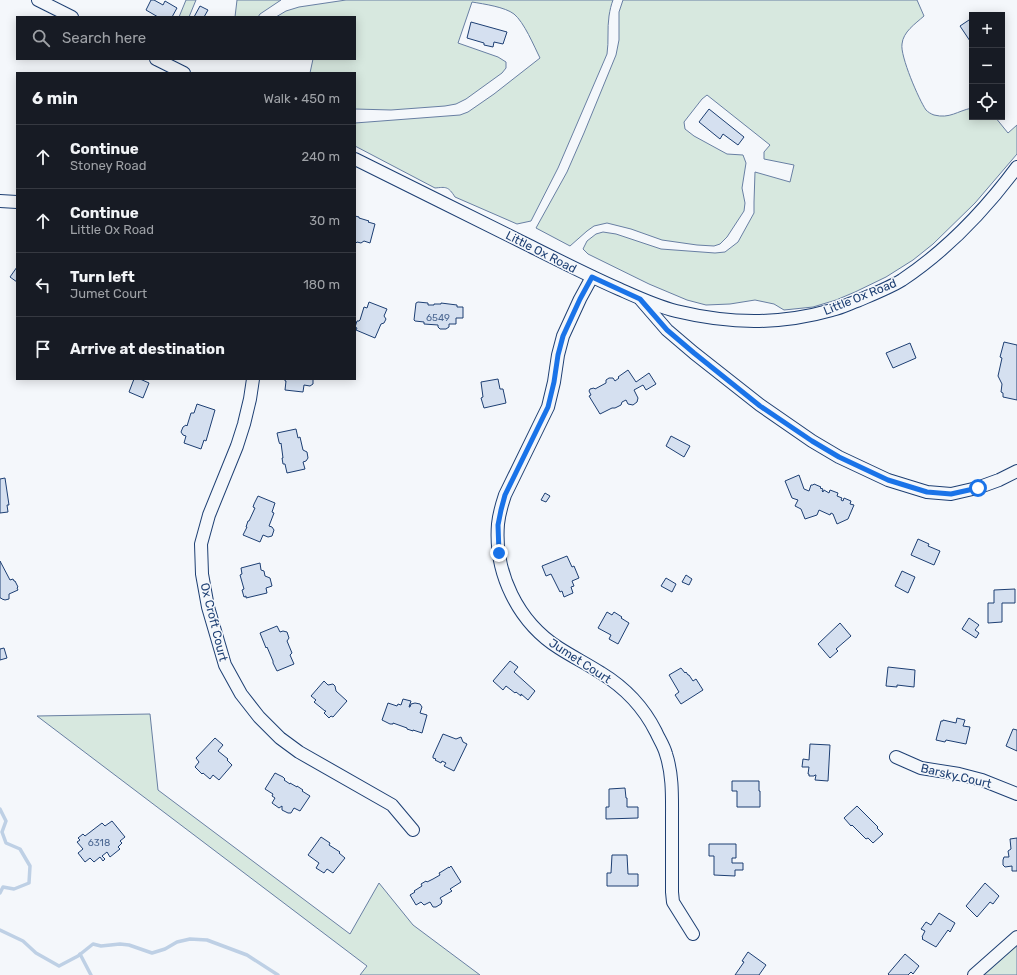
<!DOCTYPE html>
<html lang="en">
<head>
<meta charset="utf-8">
<style>
	:root { --surface:#171b24; --page:#20242c; --text:#f1f3f6; --muted:#9ea1a6; --line:#363941 }
	body { margin:0; font-family:Rubik,sans-serif; background:var(--page); color:var(--text) }
	.controls { position:absolute; right:12px; top:12px; display:grid; overflow:hidden; border-radius:0px; box-shadow:0 2px 10px #0003 }
	.controls button { width:36px; height:36px; display:grid; place-items:center; padding:0; border:0; border-bottom:1px solid var(--line); background:var(--surface); color:var(--text); font:20px sans-serif }
	.stop { position:absolute; width:12px; height:12px; margin:-9px; border:3px solid #1a73e8; border-radius:50%; background:#fff }
	.stop.end { background:#1a73e8; border-color:#fff; box-shadow:0 1px 4px #0008 }
	.list { margin:0; padding:0; list-style:none }
	h2 { display:flex; justify-content:space-between; align-items:center; height:52px; margin:0; padding:0 16px; font-size:17px }
	h2 small { font-size:13px; font-weight:400; color:var(--muted) }
	.list li { display:grid; grid-template-columns:26px 1fr auto; gap:12px; align-items:center; box-sizing:border-box; height:64px; padding:0 16px; border-top:1px solid var(--line) }
	.list b { display:block; font-size:15px; white-space:nowrap }
	.list p { margin:0; font-size:13px; white-space:nowrap; color:var(--muted) }
	.list em { font-size:13px; font-style:normal; color:var(--muted) }
	.icon { flex:none; width:22px; height:22px; fill:none; stroke:currentColor; stroke-width:2; stroke-linecap:round; stroke-linejoin:round }
	.map { position:relative; flex:none; width:1017px; height:975px; overflow:hidden }
	.search { position:absolute; background:var(--surface); box-shadow:0 2px 10px #0003; left:16px; top:16px; width:340px; height:44px; display:flex; align-items:center; gap:10px; box-sizing:border-box; padding:0 14px; border-radius:0px; color:var(--muted); font-size:15px }
	.panel { position:absolute; background:var(--surface); box-shadow:0 2px 10px #0003; left:16px; top:72px; width:340px; height:308px; border-radius:0px }
	.map>svg:first-child { display:block }
	.green { fill:#d7e8df; stroke:#687fa3 }
	.lines { fill:none; stroke-linecap:round; stroke-linejoin:round }
	.stream { stroke:#bed0e5; stroke-width:3.5 }
	.building { fill:#d5e0f0; stroke:#1d3f73 }
	.minor-casing { stroke:#1d3f73; stroke-width:14 }
	.minor { stroke:#f4f7fb; stroke-width:12 }
	.route { stroke:#1a73e8; stroke-width:5 }
	.labels { text-anchor:middle; stroke-width:3; stroke-linejoin:round; paint-order:stroke }
	.number-label { font-size:10px; fill:#4b6792 }
	.street-label { font-size:12px; fill:#1d3f73; stroke:#f4f7fb }
</style>
</head>
<body>
<div class="map">
<svg width="1017" height="975" viewBox="0 0 1017 975">
	<rect width="100%" height="100%" fill="#f4f7fb"/>
	<g class="green">
		<polygon points="186,0 196,0 189,17 179,17"/>
		<polygon points="237,0 281,0 260,14 258,17 235,17"/>
		<path d="M 346,0 L 613,0 C 611,5 610,10 609,16 C 607,29 609,41 607,54 L 558,168 L 531,221 L 517,224 L 455,197 C 448,186 446,187 435,188 L 355,146 L 355,123 L 460,115 L 468,112 L 494,94 L 540,58 C 534,46 524,22 514,14 C 505,7 484,4 472,2 L 458,43 L 498,57 L 506,62 L 506,68 L 502,73 L 466,99 L 456,104 L 445,106 L 391,110 L 355,109 L 355,73 L 310,73 L 313,59 L 355,59 L 355,17 L 276,17 L 286,11 L 299,7 Z"/>
		<path d="M 623,0 L 917,0 L 924,16 C 915,24 903,32 902,44 C 900,56 919,100 926,110 C 928,112 931,114 934,115 C 950,119 957,111 972,108 L 972,117 L 995,117 L 1008,133 L 1017,125 L 1017,154 L 975,203 L 933,244 L 913,260 L 886,277 L 855,292 L 836,300 L 813,307 L 784,310 L 774,304 L 755,300 L 730,304 L 706,305 L 687,300 L 649,284 L 588,254 L 583,249 L 587,241 L 596,234 L 603,232 L 616,234 L 661,249 L 715,253 L 725,252 L 738,242 L 754,213 L 754,202 L 755,172 L 790,182 L 794,165 L 764,159 L 764,152 L 770,145 L 707,95 L 702,99 L 684,122 L 685,129 L 694,136 L 727,154 L 743,155 L 746,163 L 742,188 L 745,203 L 744,211 L 727,237 L 720,244 L 714,246 L 697,245 L 662,240 L 631,229 L 607,223 L 594,226 L 587,231 L 570,246 L 536,228 L 567,172 L 584,133 L 616,55 L 619,40 L 619,12 Z"/>
		<polygon points="150,714 158,790 350,934 379,883 413,925 480,975 360,975 367,966 37,716"/>
		<polygon points="1017,935 1017,975 974,975"/>
	</g>
	<g class="lines">
		<g class="stream">
			<polyline points="0,809 6,821 2,832 6,843 20,849 30,866 29,883 14,889 3,887 0,893"/>
			<polyline points="0,930 23,941 36,953 59,966 78,956 93,944 101,946 120,944 129,945 152,953 165,949 177,942 190,939 207,940 247,955 278,975"/>
			<polyline points="80,954 91,975"/>
		</g>
	</g>
	<g class="building">
		<polygon points="151,0 154,0 163,5 165,1 177,8 172,17 158,17 146,10"/>
		<polygon points="200,6 208,10 204,17 194,17"/>
		<polygon points="972,18 972,40 970,41 960,26"/>
		<polygon points="471,22 507,32 503,44 494,42 493,47 484,45 484,43 467,38"/>
		<polygon points="709,109 744,137 738,145 723,134 720,139 699,122"/>
		<polygon points="355,216 359,217 359,218 369,221 368,222 375,224 370,243 364,241 361,243 357,242 355,244"/>
		<polygon points="17,267 17,282 10,277"/>
		<polygon points="369,302 387,309 384,316 386,319 384,323 381,324 375,338 356,330 357,328 355,327 357,321 359,321 360,320 364,307 367,308"/>
		<polygon points="418,302 428,303 428,305 434,305 434,304 441,304 441,303 457,305 457,307 463,307 463,318 456,318 456,324 449,324 449,327 446,329 440,329 438,327 438,325 424,324 424,322 415,321 414,320 416,303"/>
		<polygon points="1004,342 1017,345 1017,400 1003,397 1003,393 1001,392 1002,384 998,376 1002,358 1000,357"/>
		<polygon points="910,343 916,358 893,368 886,353"/>
		<polygon points="628,370 636,382 649,373 656,384 646,390 643,385 634,390 638,398 637,402 633,405 628,404 626,400 622,402 621,405 615,408 612,408 600,414 589,396 591,395 589,391 590,389 594,388 595,389 606,383 606,380 609,378 613,378 615,381 619,378 618,377"/>
		<polygon points="134,379 140,379 149,383 143,398 129,392"/>
		<polygon points="285,379 313,379 313,384 310,386 304,385 303,392 285,390 286,381 285,381"/>
		<polygon points="498,379 500,389 503,389 506,403 484,408 481,398 483,397 481,382"/>
		<polygon points="197,404 215,410 206,441 204,440 201,449 184,443 186,436 183,435 181,432 183,427 186,425 187,426 191,413 194,413"/>
		<polygon points="296,429 298,438 300,437 303,450 307,452 308,458 306,461 303,462 305,469 287,473 285,464 283,464 282,458 283,458 281,443 280,444 279,442 277,433"/>
		<polygon points="671,436 690,446 684,457 666,446"/>
		<polygon points="799,475 804,489 809,491 811,485 813,485 814,484 821,487 820,488 823,489 822,491 823,492 824,490 829,493 830,490 838,493 837,496 842,498 841,500 843,501 844,498 851,501 850,504 854,505 848,519 837,524 833,514 831,513 830,515 819,510 817,515 805,519 801,509 795,506 798,500 792,498 785,481"/>
		<polygon points="5,478 9,505 7,505 8,512 0,513 0,479"/>
		<polygon points="545,493 550,496 546,502 541,500"/>
		<polygon points="258,496 275,503 272,512 274,513 269,526 272,527 274,530 272,536 268,537 263,535 260,542 243,535 247,527 246,527 248,521 249,521 255,508 253,507 254,504"/>
		<polygon points="918,539 929,544 928,546 940,551 934,565 911,555"/>
		<polygon points="567,556 572,567 574,566 579,578 572,581 574,586 571,587 573,593 564,597 562,591 560,592 551,574 546,576 542,566"/>
		<polygon points="0,561 10,580 13,579 14,581 15,581 18,587 17,588 18,590 9,594 9,599 5,600 2,599 1,598 0,598"/>
		<polygon points="260,563 261,570 264,571 265,576 270,578 272,586 266,588 267,593 246,598 246,596 244,597 242,590 244,589 240,575 242,574 241,568"/>
		<polygon points="902,571 915,577 908,593 895,586"/>
		<polygon points="686,575 692,579 689,585 682,582"/>
		<polygon points="666,578 676,584 672,592 661,586"/>
		<polygon points="1015,589 1015,603 1002,603 1002,622 988,623 988,603 994,603 994,590"/>
		<polygon points="607,612 612,615 614,612 622,617 621,618 629,623 618,644 609,639 611,635 598,628"/>
		<polygon points="969,618 979,625 975,630 979,633 976,638 962,629"/>
		<polygon points="840,623 851,636 836,649 838,651 830,658 818,644"/>
		<polygon points="277,626 280,632 283,631 287,632 289,638 287,641 292,653 290,655 294,664 277,671 273,663 273,661 267,647 266,648 260,633"/>
		<polygon points="4,648 7,658 0,660 0,649"/>
		<polygon points="510,661 518,667 514,672 535,691 528,700 521,694 521,696 516,692 515,693 506,686 503,690 493,681"/>
		<polygon points="888,667 915,670 914,687 897,685 897,687 886,686"/>
		<polygon points="681,668 685,673 686,672 688,675 689,675 693,681 696,679 703,690 681,704 675,695 679,692 669,675"/>
		<polygon points="324,681 328,685 333,684 335,686 336,691 347,701 333,717 331,716 329,718 324,713 326,711 325,711 314,702 316,700 311,696"/>
		<polygon points="403,699 411,701 409,707 410,707 411,704 415,703 420,704 422,707 420,713 427,715 422,733 413,730 413,731 407,729 407,728 393,723 393,724 390,724 382,720 388,703 397,706 398,704 401,705"/>
		<polygon points="957,718 965,720 963,726 970,727 966,744 946,740 945,742 936,740 941,721 943,721 943,720 956,723"/>
		<polygon points="1013,729 1017,730 1017,751 1006,746"/>
		<polygon points="443,734 456,739 461,737 463,742 467,744 454,771 444,766 446,763 442,761 441,763 435,760 436,759 433,758 433,756"/>
		<polygon points="215,738 223,745 218,751 228,759 227,760 232,765 219,780 213,775 210,779 203,773 202,774 195,767 199,762 196,758"/>
		<polygon points="810,744 830,745 828,781 815,780 816,775 815,775 814,776 809,776 809,774 808,774 809,767 802,767 803,759 809,760"/>
		<polygon points="275,773 283,777 285,779 284,780 290,784 290,783 297,787 297,786 303,790 302,791 310,796 300,811 294,808 291,813 288,813 282,810 282,806 279,808 272,803 275,798 272,796 273,794 265,789"/>
		<polygon points="732,781 759,781 759,791 760,791 760,807 737,807 737,791 732,791"/>
		<polygon points="625,788 626,798 627,798 627,807 638,807 638,818 606,819 606,807 609,807 609,789"/>
		<polygon points="857,806 878,827 877,828 883,834 873,843 868,838 866,839 852,825 851,826 844,818"/>
		<polygon points="112,821 125,837 120,841 122,843 118,847 120,849 110,857 107,852 102,856 105,859 103,861 100,857 94,862 90,858 85,862 78,853 83,849 77,842 80,840 78,838 83,834 85,836 102,823 105,826"/>
		<polygon points="321,837 330,843 329,845 340,852 339,853 345,858 333,873 327,869 324,873 316,868 319,863 308,855"/>
		<polygon points="1017,838 1017,871 1012,871 1012,866 1005,867 1003,865 1003,860 1004,857 1009,857 1008,851 1011,849 1010,839"/>
		<polygon points="709,844 736,844 736,858 732,858 732,863 743,863 743,870 735,870 735,876 714,875 714,856 709,856"/>
		<polygon points="612,855 627,855 628,874 638,874 638,886 607,886 607,873 611,873"/>
		<polygon points="451,866 461,882 450,889 452,891 440,898 442,901 441,904 436,907 433,907 430,902 424,905 421,902 416,905 410,895 415,892 414,891 422,886 421,884 426,881 427,882 433,879 440,875 439,873 441,872 449,867 449,868"/>
		<polygon points="985,883 999,896 993,904 990,902 977,917 966,906"/>
		<polygon points="939,913 955,923 950,932 948,930 936,947 922,939 923,938 922,937 925,931 921,929 926,922 931,925"/>
		<polygon points="748,952 766,965 759,975 735,975 744,962 742,961"/>
		<polygon points="905,954 919,966 913,974 911,972 908,975 889,975 888,974"/>
	</g>
	<g class="lines">
		<g class="minor-casing">
			<g id="minor">
				<polyline points="38,0 72,17"/>
				<polyline points="156,59 184,73"/>
				<path d="M 355,159 C 411,187 468,215 524,243 C 556,259 587,275 619,289 C 637,297 656,306 676,311 C 730,324 779,325 832,310 C 841,308 849,304 857,301 C 871,295 889,288 902,280 C 947,250 985,210 1017,167"/>
				<polyline points="0,201 17,202"/>
				<path d="M 592,277 L 580,299 L 563,336 L 558,355 L 554,382 L 548,407 L 505,495 C 502,504 499,514 498,524 C 494,573 518,622 559,648 C 573,657 587,664 601,673 C 624,687 644,708 656,732 C 659,739 664,746 666,754 C 673,775 672,798 672,820 C 672,844 672,868 672,892 L 673,902 L 693,934"/>
				<polyline points="641,300 667,330 694,353 760,405 812,441 839,457 888,480 927,492 951,494 977,488 999,480 1017,471"/>
				<polyline points="253,379 250,399 244,424 237,446 209,515 201,544 202,574 208,607 225,665 241,694 259,717 280,738 299,752 392,805 413,830"/>
				<polyline points="896,757 921,768 959,774 982,780 1017,794"/>
				<polyline points="974,975 1017,937"/>
			</g>
		</g>
		<use href="#minor" class="minor"/>
	</g>
	<g class="lines">
		<polyline class="route" points="499,553 498,525 501,510 505,495 548,407 554,382 558,355 563,336 580,299 592,277 640,299 667,330 694,353 760,406 812,441 839,457 888,480 927,492 951,494 978,488"/>
	</g>
	<g class="labels">
		<g class="number-label">
			<text x="438" y="321">6549</text>
			<text x="99" y="846">6318</text>
		</g>
		<g class="street-label">
			<text transform="translate(541 252) rotate(27)" y="4">Little Ox Road</text>
			<text transform="translate(860 297) rotate(-22)" y="4">Little Ox Road</text>
			<text transform="translate(214 622) rotate(76)" y="4">Ox Croft Court</text>
			<text transform="translate(580 661) rotate(33)" y="4">Jumet Court</text>
			<text transform="translate(956 776) rotate(13)" y="4">Barsky Court</text>
		</g>
	</g>
</svg>
<div class="controls">
<button>+</button>
<button>−</button>
<button><svg class="icon" aria-label="locate" viewBox="0 0 24 24"><circle cx="12" cy="12" r="6"/><path d="M12 2v4M12 18v4M2 12h4M18 12h4"/></svg></button>
</div>
<div class="stop" style="left:978px;top:488px"></div>
<div class="stop end" style="left:499px;top:553px"></div>
<div class="search"><svg class="icon" aria-label="search" viewBox="0 0 24 24"><circle cx="10" cy="10" r="6"/><path d="M15 15l6 6"/></svg>Search here</div>
<section class="panel">
<h2>6 min<small>Walk · 450 m</small></h2>
<ul class="list">
<li><svg class="icon" aria-label="ahead" viewBox="0 0 24 24"><path d="M12 20V5M6 11l6-6 6 6"/></svg><div><b>Continue</b><p>Stoney Road</p></div><em>240 m</em></li>
<li><svg class="icon" aria-label="ahead" viewBox="0 0 24 24"><path d="M12 20V5M6 11l6-6 6 6"/></svg><div><b>Continue</b><p>Little Ox Road</p></div><em>30 m</em></li>
<li><svg class="icon" aria-label="left" viewBox="0 0 24 24"><path d="M17 20v-9H6M10 6l-5 5 5 5"/></svg><div><b>Turn left</b><p>Jumet Court</p></div><em>180 m</em></li>
<li><svg class="icon" aria-label="arrive" viewBox="0 0 24 24"><path d="M6 21V4h12l-3 4 3 4H6"/></svg><div><b>Arrive at destination</b></div></li>
</ul>
</section>
</div>
</body>
</html>
